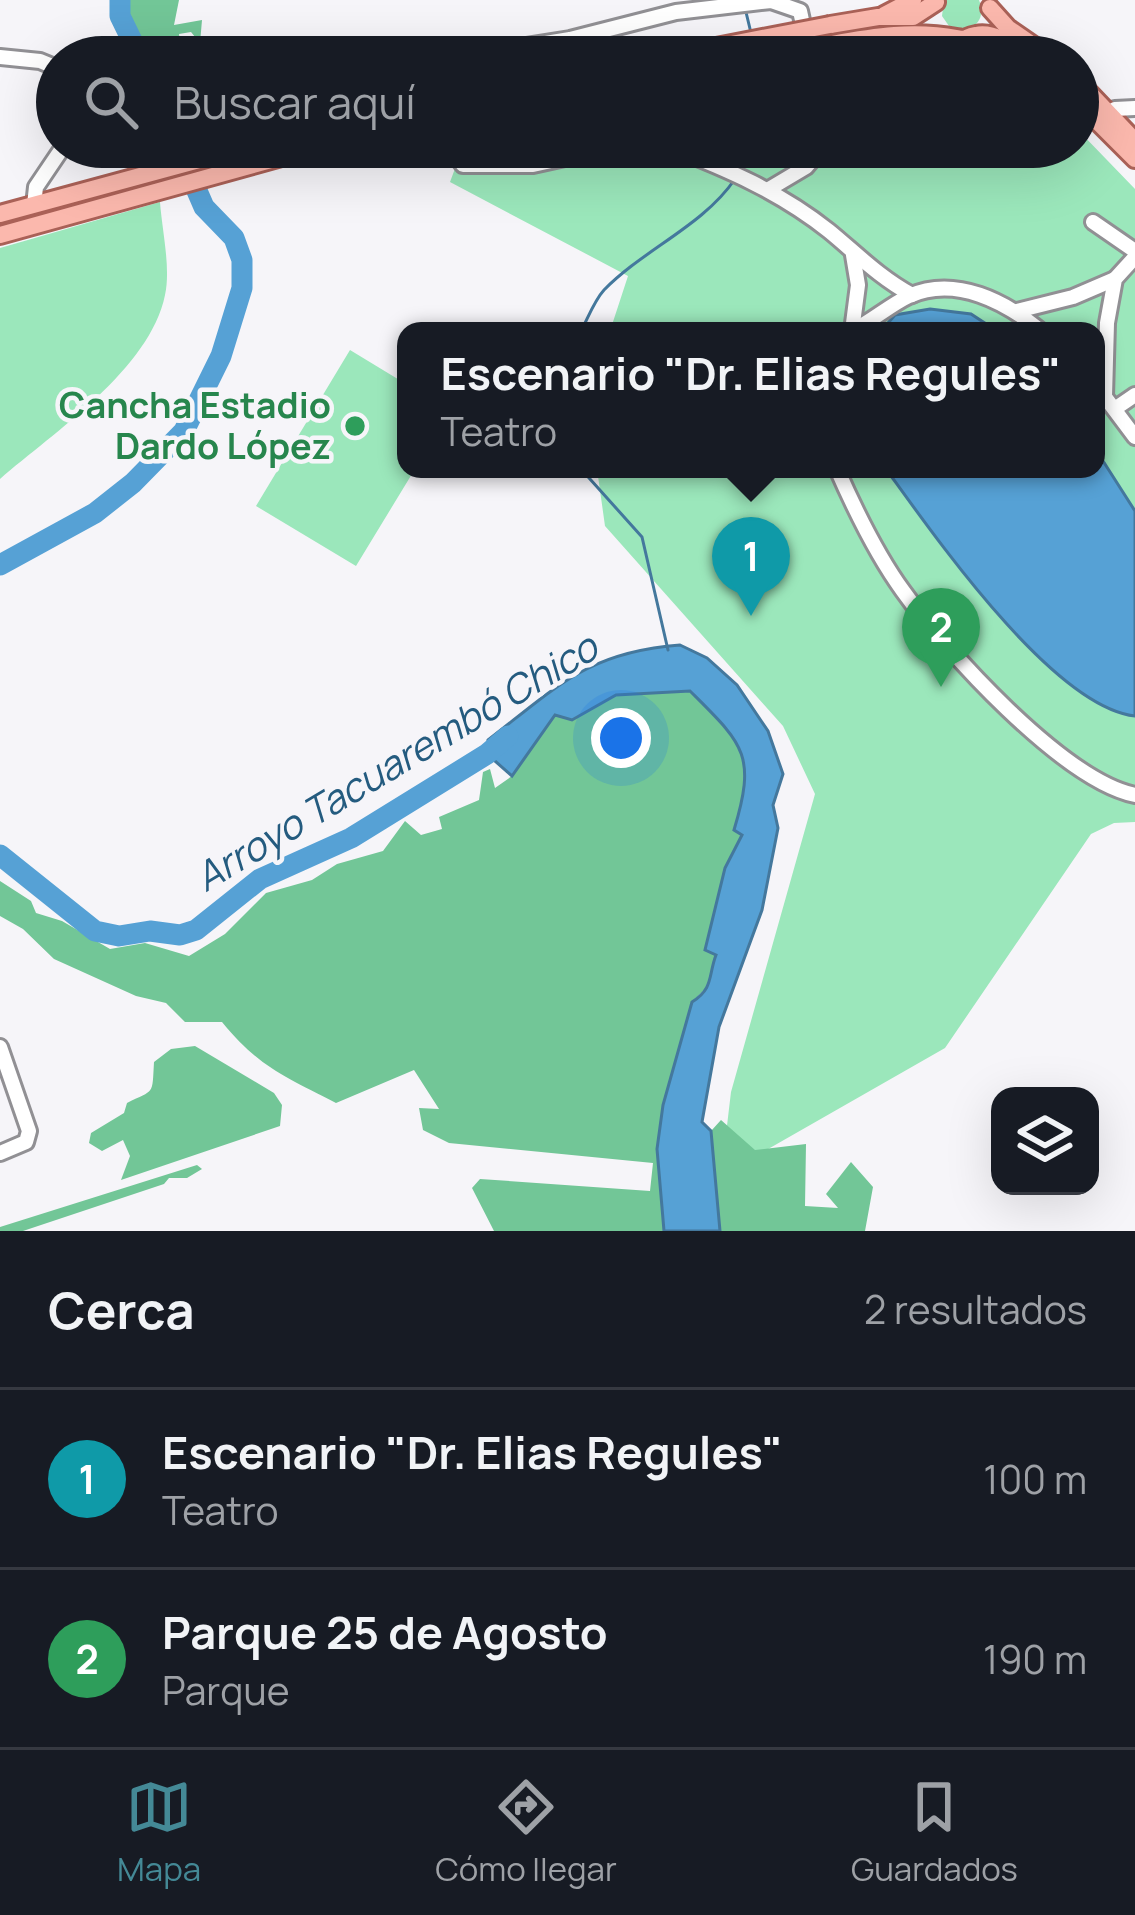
<!DOCTYPE html>
<html lang="es">
<head>
<meta charset="utf-8">
<style>
	:root { --surface:#171b24; --page:#20242c; --text:#f1f3f6; --muted:#9ea1a6; --line:#363941; --accent:#448996 }
	body { margin:0; font-family:Manrope,sans-serif; background:var(--page); color:var(--text) }
	.controls { position:absolute; right:36px; bottom:36px; display:grid; overflow:hidden; border-radius:24px; box-shadow:0 12px 48px #0002 }
	.controls button { width:108px; height:108px; display:grid; place-items:center; padding:0; border:0; border-bottom:3px solid var(--line); background:var(--surface); color:var(--text); font:60px sans-serif }
	.you { position:absolute; left:621px; top:738px; width:42px; height:42px; margin:-30px; border:9px solid #fff; border-radius:50%; background:#1a73e8; box-shadow:0 0 0 18px #1a73e833 }
	.badge { display:grid; place-items:center; width:78px; height:78px; border-radius:50%; background:var(--accent); color:#fff; font-size:39px; font-weight:700 }
	.pin { position:absolute; translate:-50% -99px; filter:drop-shadow(0 3px 6px #0008) }
	.pin::after { content:''; position:absolute; top:63px; width:42px; height:36px; background:inherit; clip-path:polygon(0 0,100% 0,50% 100%) }
	.popup { position:absolute; left:397px; top:322px; width:708px; height:156px; box-sizing:border-box; display:grid; place-content:center; border-radius:24px; background:var(--surface); filter:drop-shadow(0 3px 9px #0005); font-size:39px; white-space:nowrap; color:var(--muted) }
	.popup b { font-size:45px; color:var(--text) }
	.popup::after { content:''; position:absolute; left:50%; top:100%; margin-left:-24px; border:24px solid transparent; border-top-color:var(--surface) }
	.list { margin:0; padding:0; list-style:none }
	h2 { display:flex; justify-content:space-between; align-items:center; height:156px; margin:0; padding:0 48px; font-size:51px }
	h2 small { font-size:39px; font-weight:400; color:var(--muted) }
	.list li { display:grid; grid-template-columns:78px 1fr auto; gap:36px; align-items:center; box-sizing:border-box; height:180px; padding:0 48px; border-top:3px solid var(--line) }
	.list b { display:block; font-size:45px; white-space:nowrap }
	.list p { margin:0; font-size:39px; white-space:nowrap; color:var(--muted) }
	.list em { font-size:39px; font-style:normal; color:var(--muted) }
	.icon { flex:none; width:66px; height:66px; fill:none; stroke:currentColor; stroke-width:2; stroke-linecap:round; stroke-linejoin:round }
	.map { position:relative; flex:none; width:1135px; height:1231px; overflow:hidden }
	.search { position:absolute; background:var(--surface); box-shadow:0 12px 48px #0002; left:36px; right:36px; top:36px; height:132px; display:flex; align-items:center; gap:30px; box-sizing:border-box; padding:0 42px; border-radius:66px; color:var(--muted); font-size:45px }
	.sheet { height:516px; background:var(--surface) }
	nav { display:flex; justify-content:space-around; align-items:center; box-sizing:border-box; height:168px; border-top:3px solid var(--line); background:var(--surface); font-size:33px; color:var(--muted) }
	nav a { display:grid; justify-items:center; gap:6px }
	nav .on { color:var(--accent) }
	.map>svg:first-child { display:block }
	.green { fill:#9be7bb }
	.forest { fill:#72c697 }
	.water { fill:#56a1d5; stroke:#44789d; stroke-width:3 }
	.lines { fill:none; stroke-linecap:round; stroke-linejoin:round }
	.stream { stroke:#44789d; stroke-width:3 }
	.river { stroke:#56a1d5; stroke-width:21 }
	.minor-casing { stroke:#919094; stroke-width:20 }
	.major-casing { stroke:#aa6157; stroke-width:22 }
	.minor { stroke:#fff; stroke-width:14 }
	.major { stroke:#fbb8ad; stroke-width:16 }
	.major-bridge-casing { stroke:#aa6157; stroke-width:22; stroke-linecap:butt }
	.major-bridge { stroke:#fbb8ad; stroke-width:16 }
	.leisure-dot { fill:#2e9e5b; stroke:#f6f5f9; stroke-width:4.5 }
	.labels { text-anchor:middle; stroke-width:9; stroke-linejoin:round; paint-order:stroke }
	.leisure-label { font-size:36px; font-weight:bold; fill:#27864d; stroke:#f6f5f9; text-anchor:end }
	.water-label { font-size:39px; font-style:italic; fill:#245b7f; stroke:#f6f5f9 }
</style>
</head>
<body>
<div class="map">
<svg width="1135" height="1231" viewBox="0 0 1135 1231">
	<rect width="100%" height="100%" fill="#f6f5f9"/>
	<g class="green">
		<path d="M 944,0 L 979,0 C 984,13 981,24 967,30 L 949,26 L 942,16 Z"/>
		<polygon points="1078,130 1135,189 1135,822 1114,823 1091,834 945,1048 721,1176 731,1092 815,794 783,726 605,526 597,469 1096,469 1096,331 610,331 628,276 450,182 463,147 1078,147"/>
		<path d="M 160,202 C 162,230 171,268 165,295 C 150,369 54,432 0,479 L 0,248 Z"/>
		<polygon points="350,350 406,384 406,469 415,469 356,566 256,506"/>
	</g>
	<g class="forest">
		<polygon points="130,0 179,0 174,25 202,20 200,43 191,32 179,34 182,57 149,57 130,18"/>
		<path d="M 690,691 C 742,746 757,752 734,829 L 743,834 L 725,868 L 705,950 L 717,955 L 712,966 L 713,981 L 692,1002 L 663,1105 L 657,1149 L 664,1231 L 494,1231 L 472,1188 L 480,1179 L 650,1191 L 653,1163 L 449,1143 L 423,1130 L 419,1108 L 439,1109 L 414,1070 L 336,1103 C 284,1076 260,1068 222,1022 L 185,1022 L 166,1003 L 136,996 L 54,959 L 23,929 L 0,916 L 0,881 L 31,901 L 36,913 L 62,921 L 110,949 L 145,943 L 189,956 L 225,934 L 266,893 L 312,880 L 337,864 L 383,851 L 405,821 L 421,835 L 442,829 L 439,817 L 479,800 L 483,772 L 490,769 L 495,788 L 512,776 L 555,715 L 573,720 L 616,695 Z"/>
		<path d="M 195,1046 L 274,1093 L 282,1105 L 280,1126 L 121,1180 L 130,1156 L 123,1140 L 102,1151 L 89,1143 L 91,1133 L 124,1113 L 127,1103 C 155,1089 152,1096 154,1062 L 171,1049 Z"/>
		<polygon points="721,1120 755,1150 806,1144 805,1206 838,1208 826,1194 851,1162 873,1187 865,1231 720,1231 711,1131"/>
		<polygon points="197,1165 202,1169 187,1178 169,1178 164,1184 23,1231 0,1231 0,1227"/>
	</g>
	<g class="water">
		<polygon points="930,309 971,314 997,331 881,331 895,315"/>
		<path d="M 1096,450 L 1135,511 L 1135,716 C 1053,707 934,535 886,469 L 1096,469 Z"/>
		<path d="M 680,645 L 707,658 L 737,685 L 768,731 L 783,774 L 773,805 L 778,828 L 762,910 L 719,1027 L 702,1122 L 711,1131 L 720,1231 L 664,1231 L 657,1149 L 663,1105 L 692,1002 C 714,988 708,976 716,955 L 705,950 L 725,868 L 742,835 L 734,830 C 757,754 743,744 690,691 L 616,695 L 572,720 L 555,715 L 512,776 L 487,754 L 488,740 C 558,686 588,652 680,645 Z"/>
	</g>
	<g class="lines">
		<g class="stream">
			<polyline points="745,8 751,33"/>
			<polyline points="740,171 754,147"/>
			<path d="M 581,331 C 588,318 594,301 604,290 C 644,249 703,226 735,179"/>
			<polyline points="581,469 642,537 668,650"/>
		</g>
		<g class="river">
			<polyline points="120,0 120,16 140,57"/>
			<polyline points="0,565 95,513 133,483 184,431 221,356 242,288 242,260 234,238 204,207 178,147"/>
			<polyline points="0,855 95,931 119,936 150,931 180,935 196,930 260,879 351,838 487,754 508,736"/>
		</g>
		<g class="minor-casing">
			<g id="minor">
				<polyline points="0,57 40,61 57,68"/>
				<polyline points="317,57 508,49 570,39 676,12 744,4 771,1 800,11 810,57"/>
				<polyline points="1101,118 1115,109 1135,108"/>
				<polyline points="449,147 463,165 533,165 615,147"/>
				<path d="M 669,147 C 727,169 780,192 829,231 C 857,254 879,277 912,295"/>
				<polyline points="769,189 806,167 823,147"/>
				<polyline points="34,205 36,187 63,147"/>
				<polyline points="1093,222 1135,251"/>
				<polyline points="1017,311 1073,297 1115,279"/>
				<path d="M 852,331 C 872,321 890,305 909,296 C 956,275 1006,302 1041,331"/>
				<polyline points="852,331 858,285 853,255"/>
				<polyline points="1102,393 1135,437"/>
				<polyline points="1105,396 1107,323 1115,279 1135,257"/>
				<polyline points="1116,408 1135,395"/>
				<path d="M 837,469 C 855,510 876,554 903,591 C 945,650 1063,780 1135,795"/>
				<polyline points="0,1047 29,1131 26,1142 0,1153"/>
			</g>
		</g>
		<g class="major-casing">
			<g id="major">
				<polyline points="990,8 1008,28 1050,57"/>
				<polyline points="884,15 913,0"/>
				<polyline points="830,25 878,17 913,17 936,2"/>
				<path d="M 832,44 C 875,36 914,30 957,38 C 969,40 964,37 976,35 C 995,31 1013,46 1028,57"/>
				<polyline points="663,57 716,47"/>
				<polyline points="1078,81 1135,141"/>
				<polyline points="1078,102 1135,159"/>
				<polyline points="0,214 247,147"/>
				<polyline points="0,235 318,147"/>
			</g>
		</g>
		<use href="#minor" class="minor"/>
		<use href="#major" class="major"/>
		<g class="major-bridge-casing">
			<g id="major-bridge">
				<polyline points="716,47 830,25"/>
				<polyline points="764,57 832,44"/>
			</g>
		</g>
		<use href="#major-bridge" class="major-bridge"/>
	</g>
	<circle class="leisure-dot" cx="355" cy="426" r="12"/>
	<g class="labels">
		<g class="leisure-label">
			<text x="331" y="418">Cancha Estadio<tspan x="331" dy="41">Dardo López</tspan></text>
		</g>
		<g class="water-label">
			<text transform="translate(396 762) rotate(-31)" y="14">Arroyo Tacuarembó Chico</text>
		</g>
	</g>
</svg>
<div class="controls">
<button><svg class="icon" aria-label="layers" viewBox="0 0 24 24"><path d="M12 4l9 5-9 5-9-5zM3 14l9 5 9-5"/></svg></button>
</div>
<div class="you"></div>
<div class="pin badge" style="left:751px;top:616px;background:#0f9aa8">1</div>
<div class="popup"><b>Escenario &quot;Dr. Elias Regules&quot;</b>Teatro</div>
<div class="pin badge" style="left:941px;top:687px;background:#2e9e5b">2</div>
<div class="search"><svg class="icon" aria-label="search" viewBox="0 0 24 24"><circle cx="10" cy="10" r="6"/><path d="M15 15l6 6"/></svg>Buscar aquí</div>
</div>
<section class="sheet">
<h2>Cerca<small>2 resultados</small></h2>
<ul class="list">
<li><span class="badge" style="background:#0f9aa8">1</span><div><b>Escenario &quot;Dr. Elias Regules&quot;</b><p>Teatro</p></div><em>100 m</em></li>
<li><span class="badge" style="background:#2e9e5b">2</span><div><b>Parque 25 de Agosto</b><p>Parque</p></div><em>190 m</em></li>
</ul>
</section>
<nav>
<a class="on"><svg class="icon" aria-label="map" viewBox="0 0 24 24"><path d="M3 6l6-2 6 2 6-2v14l-6 2-6-2-6 2zM9 4v14M15 6v14"/></svg>Mapa</a>
<a><svg class="icon" aria-label="directions" viewBox="0 0 24 24"><path d="M12 3l9 9-9 9-9-9zM9 14v-3h6M13 9l2 2-2 2"/></svg>Cómo llegar</a>
<a><svg class="icon" aria-label="saved" viewBox="0 0 24 24"><path d="M7 4h10v16l-5-4-5 4z"/></svg>Guardados</a>
</nav>
</body>
</html>
